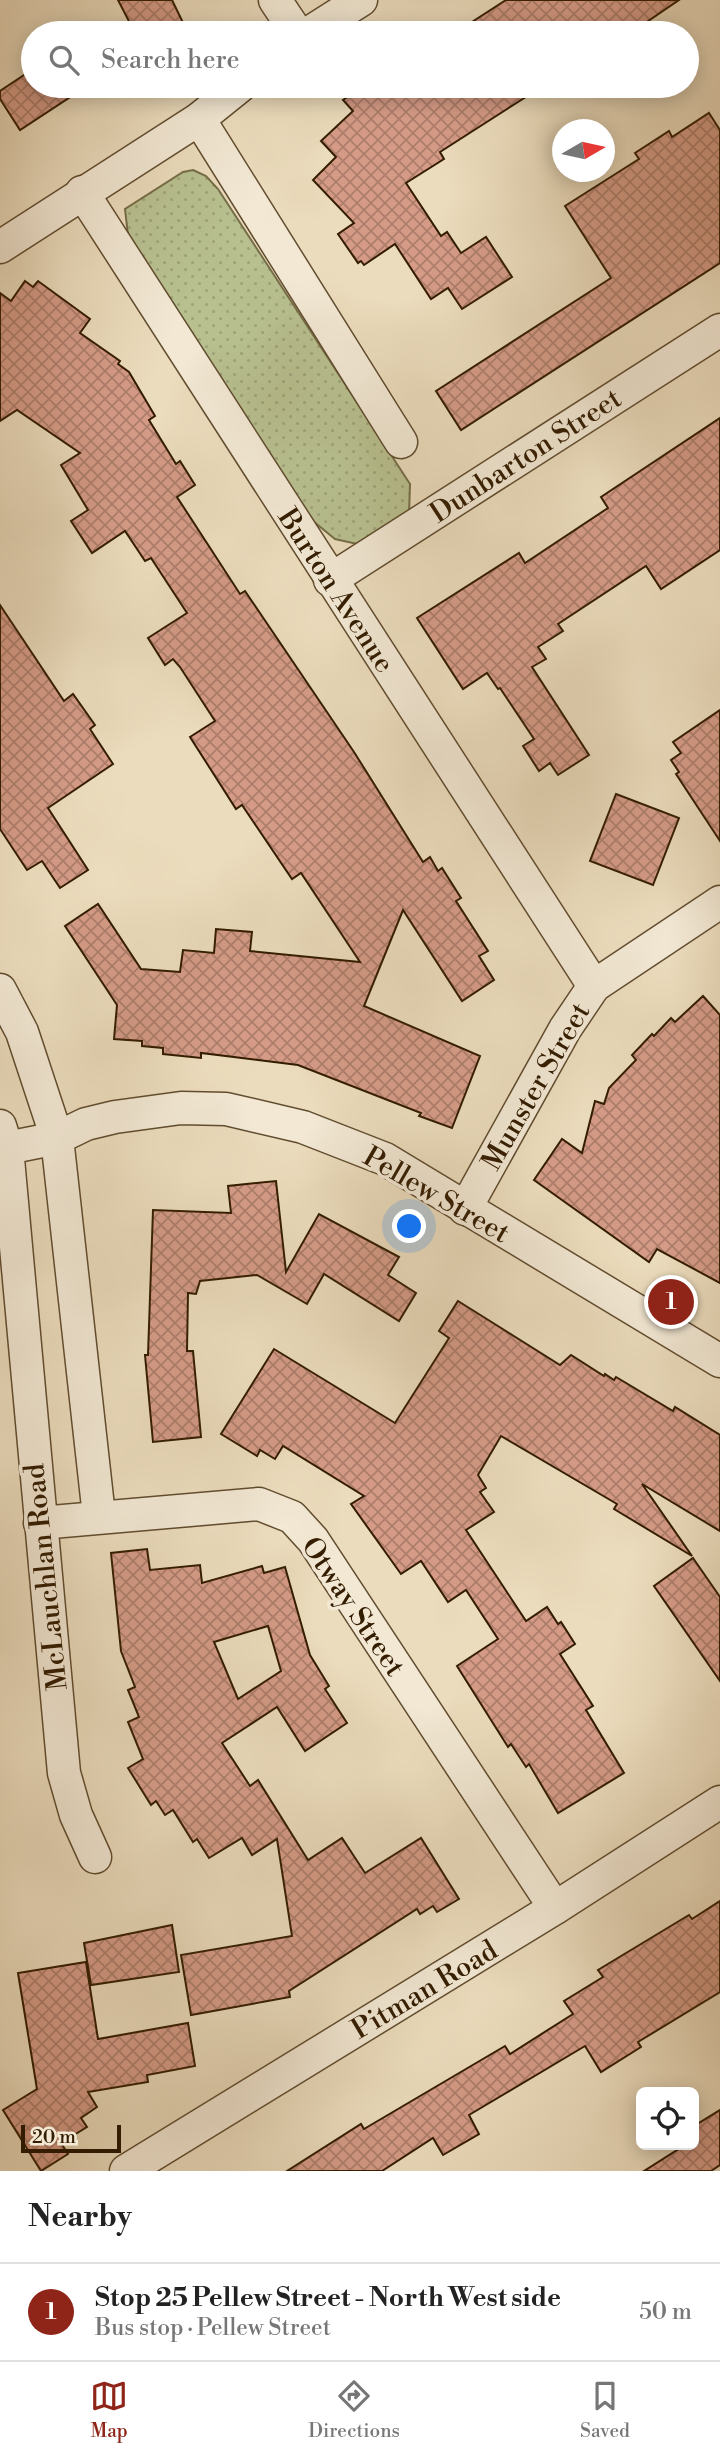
<!DOCTYPE html>
<html lang="en">
<head>
<meta charset="utf-8">
<style>
	:root { --surface:#fff; --page:#f2f2f2; --text:#222; --muted:#767676; --line:#e0e0e0; --accent:#8f2418 }
	body { margin:0; font-family:"Libre Bodoni",serif; background:var(--page); color:var(--text) }
	.controls { position:absolute; right:21px; bottom:21px; display:grid; overflow:hidden; border-radius:10px; box-shadow:0 4px 18px #0003 }
	.controls button { width:63px; height:63px; display:grid; place-items:center; padding:0; border:0; border-bottom:2px solid var(--line); background:var(--surface); color:var(--text); font:35px sans-serif }
	.compass { position:absolute; left:552px; top:119px; width:63px; height:63px; border-radius:50%; background:var(--surface); box-shadow:0 4px 18px #0003; rotate:81deg }
	.scale { position:absolute; left:21px; bottom:18px; width:100px; box-sizing:border-box; padding-left:7px; border:4px solid #331c00; border-top:0; font-size:19px; line-height:24px; white-space:nowrap; color:#331c00; -webkit-text-stroke:5px #f2e8d4; paint-order:stroke }
	.you { position:absolute; left:410px; top:1227px; width:24px; height:24px; margin:-18px; border:5px solid #fff; border-radius:50%; background:#1a73e8; box-shadow:0 0 0 10px #1a73e833 }
	.badge { display:grid; place-items:center; width:46px; height:46px; border-radius:50%; background:var(--accent); color:#fff; font-size:23px; font-weight:700 }
	.pin { position:absolute; translate:-50% -50%; border:4px solid #fff; box-shadow:0 2px 7px #0006 }
	.list { margin:0; padding:0; list-style:none }
	h2 { display:flex; justify-content:space-between; align-items:center; height:91px; margin:0; padding:0 28px; font-size:30px }
	h2 small { font-size:23px; font-weight:400; color:var(--muted) }
	.list li { display:grid; grid-template-columns:46px 1fr auto; gap:21px; align-items:center; box-sizing:border-box; height:98px; padding:0 28px; border-top:2px solid var(--line) }
	.list b { display:block; font-size:26px; white-space:nowrap }
	.list p { margin:0; font-size:23px; white-space:nowrap; color:var(--muted) }
	.list em { font-size:23px; font-style:normal; color:var(--muted) }
	.icon { flex:none; width:38px; height:38px; fill:none; stroke:currentColor; stroke-width:2; stroke-linecap:round; stroke-linejoin:round }
	.map { position:relative; flex:none; width:720px; height:2171px; overflow:hidden }
	.search { position:absolute; background:var(--surface); box-shadow:0 4px 18px #0003; left:21px; right:21px; top:21px; height:77px; display:flex; align-items:center; gap:18px; box-sizing:border-box; padding:0 24px; border-radius:38px; color:var(--muted); font-size:26px }
	.sheet { height:189px; background:var(--surface) }
	nav { display:flex; justify-content:space-around; align-items:center; box-sizing:border-box; height:98px; border-top:2px solid var(--line); background:var(--surface); font-size:19px; color:var(--muted) }
	nav a { display:grid; justify-items:center; gap:4px }
	nav .on { color:var(--accent) }
	.map>svg:first-child { display:block }
	.park { fill:url(#park-dots); stroke:#766e48; stroke-width:2 }
	.building { fill:url(#building-cross-hatch); stroke:#331c00; stroke-width:2; fill-rule:evenodd }
	.lines { fill:none; stroke-linecap:round; stroke-linejoin:round }
	.minor-casing { stroke:#614c2f; stroke-width:35 }
	.minor { stroke:#f2e8d4; stroke-width:32 }
	.labels { text-anchor:middle; stroke-width:7; stroke-linejoin:round; paint-order:stroke }
	.street-label { font-size:28px; fill:#331c00; stroke:#f2e8d4 }
</style>
</head>
<body>
<div class="map">
<svg width="720" height="2171" viewBox="0 0 720 2171">
	<defs>
		<pattern id="park-dots" width="8" height="8" patternUnits="userSpaceOnUse" patternTransform="scale(1.75)"><rect width="8" height="8" fill="#b8c090"/><path d="M2 2h.1M6 6h.1" fill="none" stroke="#9fa47a" stroke-width="1.8" stroke-linecap="round"/></pattern>
		<pattern id="building-cross-hatch" width="8" height="8" patternUnits="userSpaceOnUse" patternTransform="scale(1.75)"><rect width="8" height="8" fill="#d59b87"/><path d="M0 0l8 8M0 8l8-8" fill="none" stroke="#ad7e6c"/></pattern>
	</defs>
	<rect width="100%" height="100%" fill="#ebdcbd"/>
	<filter id="stains"><feTurbulence type="fractalNoise" baseFrequency=".00286" numOctaves="4"/><feColorMatrix values="0 0 0 0 .2 0 0 0 0 .09 0 0 0 0 .02 0 0 0 .5 -.17"/></filter>
	<radialGradient id="worn" r=".72"><stop offset=".6" stop-color="#630" stop-opacity="0"/><stop offset="1" stop-color="#630" stop-opacity=".3"/></radialGradient>
	<polygon class="park" points="193,170 206,176 218,189 410,484 409,515 357,544 335,539 313,521 128,235 125,209 183,172"/>
	<g class="building">
		<polygon points="118,0 172,0 188,33 135,33"/>
		<polygon points="506,0 679,0 638,28 638,33 455,33"/>
		<polygon points="33,69 33,86 87,86 20,130 0,99 0,91"/>
		<polygon points="365,86 543,86 440,152 444,159 406,183 441,236 447,232 461,253 486,237 512,277 462,309 448,288 431,299 395,244 364,265 361,261 358,263 338,234 354,223 313,180 336,157 321,141 353,111 343,100"/>
		<polygon points="709,113 720,130 720,263 461,430 436,391 611,278 565,206 639,159 635,153 669,131 672,137"/>
		<polygon points="25,281 33,287 38,281 90,319 80,333 120,361 118,364 129,372 155,416 149,420 176,464 180,461 195,485 177,497 240,594 245,591 354,752 423,862 430,857 438,871 442,868 461,898 456,901 488,951 479,956 494,980 462,1001 403,910 364,1006 480,1056 452,1128 419,1116 421,1113 298,1065 201,1053 201,1058 163,1054 163,1048 142,1046 142,1041 114,1039 117,1005 65,926 98,904 141,969 180,972 183,950 214,953 216,929 252,932 250,951 360,962 301,873 292,879 242,805 236,809 190,737 215,721 180,667 173,659 165,665 148,638 187,613 151,558 145,561 125,531 92,553 71,521 88,510 61,465 80,453 17,410 0,421 0,293 11,301"/>
		<polygon points="720,418 720,550 661,589 646,566 558,624 563,631 538,647 546,659 532,667 589,755 558,775 550,763 539,771 523,746 534,739 500,688 498,689 487,673 463,689 417,618 519,553 525,563 608,508 601,497"/>
		<polygon points="0,605 64,701 73,694 95,725 90,729 113,764 48,808 88,870 60,888 42,861 27,870 0,829"/>
		<polygon points="720,710 720,841 676,774 679,772 671,760 681,753 673,742"/>
		<polygon points="616,794 679,818 653,885 590,861"/>
		<polygon points="703,996 720,1015 720,1283 657,1249 649,1262 534,1180 562,1139 582,1153 595,1101 604,1104 609,1088 636,1060 632,1055 652,1034 654,1036 671,1018 675,1022"/>
		<polygon points="276,1181 286,1272 319,1214 399,1257 388,1275 416,1293 399,1321 324,1274 307,1304 257,1275 200,1281 196,1294 188,1293 187,1351 193,1351 201,1437 153,1442 145,1355 148,1355 153,1210 231,1213 228,1186"/>
		<polygon points="458,1301 560,1365 571,1355 604,1376 605,1374 614,1380 616,1377 673,1411 675,1407 720,1435 720,1531 642,1484 692,1556 614,1509 617,1504 501,1436 478,1475 486,1488 480,1492 494,1512 466,1530 526,1621 547,1607 558,1624 561,1622 575,1644 560,1654 593,1706 586,1710 624,1773 558,1813 529,1764 526,1767 511,1744 508,1747 457,1666 498,1639 466,1590 448,1602 421,1561 401,1574 351,1504 364,1496 283,1446 275,1459 260,1450 257,1456 221,1434 274,1349 395,1423 449,1338 439,1331"/>
		<path d="M 147,1549 L 150,1570 L 200,1565 L 202,1583 L 262,1566 L 264,1573 L 285,1567 L 310,1655 L 329,1686 L 325,1689 L 347,1723 L 305,1751 L 277,1707 L 222,1743 L 250,1786 L 258,1780 L 308,1860 L 342,1838 L 365,1873 L 421,1838 L 459,1899 L 437,1912 L 433,1906 L 420,1914 L 417,1909 L 289,1991 L 290,1997 L 191,2015 L 181,1955 L 292,1936 L 277,1839 L 252,1855 L 242,1838 L 209,1858 L 197,1839 L 193,1842 L 173,1810 L 165,1815 L 156,1801 L 151,1805 L 128,1768 L 143,1759 L 128,1722 L 139,1717 L 128,1690 L 135,1687 L 121,1651 L 111,1553 ZM 268,1626 L 281,1671 L 238,1699 L 214,1642 Z"/>
		<polygon points="693,1558 720,1597 720,1681 654,1586"/>
		<polygon points="720,1901 720,1992 638,2042 641,2047 601,2072 585,2046 469,2115 479,2134 443,2155 433,2138 382,2171 287,2171 361,2124 364,2129 505,2046 510,2054 573,2014 564,2001 603,1977 598,1970 689,1915 692,1919"/>
		<polygon points="172,1925 179,1972 91,1985 84,1943"/>
		<polygon points="86,1962 98,2039 188,2023 195,2066 147,2075 148,2082 88,2092 97,2107 81,2118 87,2127 61,2143 68,2154 41,2171 3,2110 37,2089 18,1973"/>
		<polygon points="720,2110 720,2165 711,2171 644,2171 685,2145 694,2145 694,2126"/>
	</g>
	<g class="lines">
		<g class="minor-casing">
			<g id="minor">
				<polyline points="275,0 297,33"/>
				<polyline points="309,33 361,0"/>
				<polyline points="199,119 401,442"/>
				<polyline points="82,192 594,986"/>
				<polyline points="0,247 199,119 240,86"/>
				<polyline points="330,580 720,330"/>
				<polyline points="0,990 22,1032 57,1138 99,1516"/>
				<polyline points="0,1126 7,1148 64,1773 76,1815 95,1857"/>
				<polyline points="7,1148 57,1138 86,1124 115,1117 181,1108 226,1109 303,1127 385,1159 720,1361"/>
				<polyline points="465,1209 565,1029 594,986 720,902"/>
				<polyline points="40,1523 259,1504 292,1517 313,1540 555,1908"/>
				<polyline points="126,2171 555,1908 720,1802"/>
			</g>
		</g>
		<use href="#minor" class="minor"/>
	</g>
	<g class="labels">
		<g class="street-label">
			<text transform="translate(525 455) rotate(-33)" y="10">Dunbarton Street</text>
			<text transform="translate(337 590) rotate(57)" y="10">Burton Avenue</text>
			<text transform="translate(535 1086) rotate(-60)" y="10">Munster Street</text>
			<text transform="translate(437 1194) rotate(30)" y="10">Pellew Street</text>
			<text transform="translate(45 1577) rotate(-96)" y="10">McLauchlan Road</text>
			<text transform="translate(354 1606) rotate(56)" y="10">Otway Street</text>
			<text transform="translate(424 1989) rotate(-31)" y="10">Pitman Road</text>
		</g>
	</g>
	<rect width="100%" height="100%" filter="url(#stains)"/>
	<rect width="100%" height="100%" fill="url(#worn)"/>
</svg>
<div class="controls">
<button><svg class="icon" aria-label="locate" viewBox="0 0 24 24"><circle cx="12" cy="12" r="6"/><path d="M12 2v4M12 18v4M2 12h4M18 12h4"/></svg></button>
</div>
<svg class="compass" viewBox="-18 -18 36 36"><path d="M0-13l5 13h-10z" fill="#e53935"/><path d="M0 13l5-13h-10z" fill="#767676"/></svg>
<div class="scale">20 m</div>
<div class="you"></div>
<div class="pin badge" style="left:671px;top:1302px">1</div>
<div class="search"><svg class="icon" aria-label="search" viewBox="0 0 24 24"><circle cx="10" cy="10" r="6"/><path d="M15 15l6 6"/></svg>Search here</div>
</div>
<section class="sheet">
<h2>Nearby<small></small></h2>
<ul class="list">
<li><span class="badge">1</span><div><b>Stop 25 Pellew Street - North West side</b><p>Bus stop · Pellew Street</p></div><em>50 m</em></li>
</ul>
</section>
<nav>
<a class="on"><svg class="icon" aria-label="map" viewBox="0 0 24 24"><path d="M3 6l6-2 6 2 6-2v14l-6 2-6-2-6 2zM9 4v14M15 6v14"/></svg>Map</a>
<a><svg class="icon" aria-label="directions" viewBox="0 0 24 24"><path d="M12 3l9 9-9 9-9-9zM9 14v-3h6M13 9l2 2-2 2"/></svg>Directions</a>
<a><svg class="icon" aria-label="saved" viewBox="0 0 24 24"><path d="M7 4h10v16l-5-4-5 4z"/></svg>Saved</a>
</nav>
</body>
</html>
